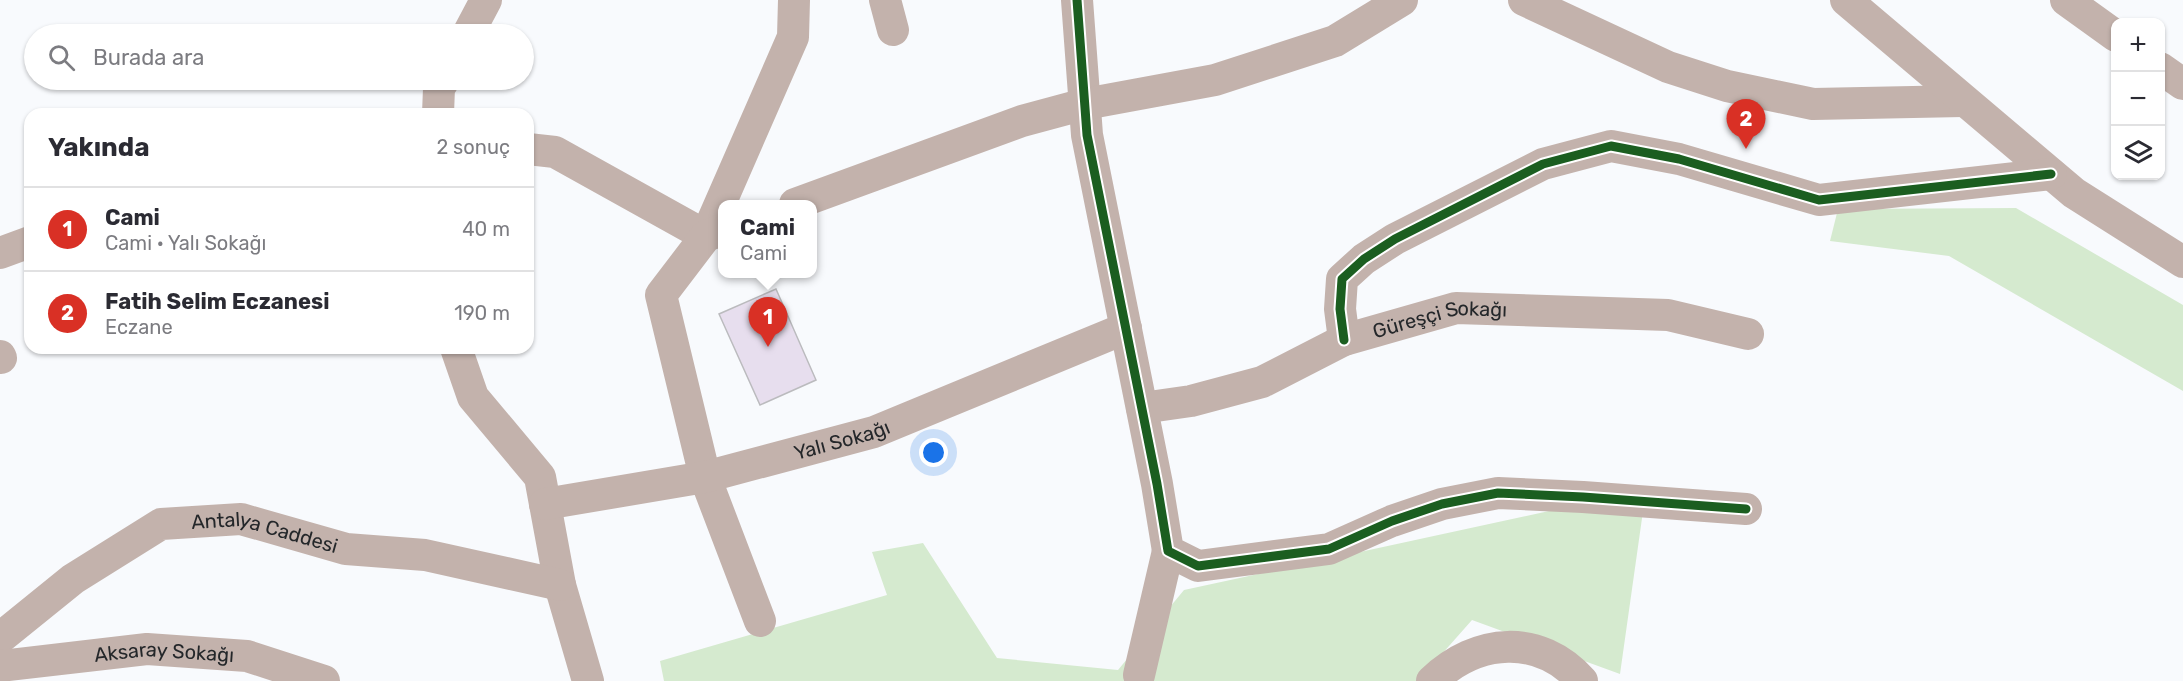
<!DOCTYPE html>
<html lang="tr">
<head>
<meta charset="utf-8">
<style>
	:root { --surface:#fff; --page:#f2f2f3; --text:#2b2b33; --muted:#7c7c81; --line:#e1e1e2; --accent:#d93025 }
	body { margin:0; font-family:Rubik,sans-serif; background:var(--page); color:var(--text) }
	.controls { position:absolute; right:18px; top:18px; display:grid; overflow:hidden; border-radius:12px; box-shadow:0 2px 4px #0004 }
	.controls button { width:54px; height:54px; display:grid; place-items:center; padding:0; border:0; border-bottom:2px solid var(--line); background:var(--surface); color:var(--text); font:30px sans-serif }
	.you { position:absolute; left:934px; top:453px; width:21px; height:21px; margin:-15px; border:4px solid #fff; border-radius:50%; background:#1a73e8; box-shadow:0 0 0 9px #1a73e833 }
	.badge { display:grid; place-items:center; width:39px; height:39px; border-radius:50%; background:var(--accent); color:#fff; font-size:20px; font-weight:700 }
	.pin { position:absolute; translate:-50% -50px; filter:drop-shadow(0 2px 3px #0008) }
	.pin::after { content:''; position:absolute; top:32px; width:21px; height:18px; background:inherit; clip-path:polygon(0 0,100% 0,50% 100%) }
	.popup { position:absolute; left:718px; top:200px; width:99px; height:78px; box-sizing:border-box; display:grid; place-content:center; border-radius:12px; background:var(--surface); filter:drop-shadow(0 2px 4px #0005); font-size:20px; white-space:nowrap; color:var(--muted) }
	.popup b { font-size:22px; color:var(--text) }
	.popup::after { content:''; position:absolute; left:50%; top:100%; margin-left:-12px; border:12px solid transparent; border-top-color:var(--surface) }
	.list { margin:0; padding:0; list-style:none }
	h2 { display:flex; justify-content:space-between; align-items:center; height:78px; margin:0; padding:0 24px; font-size:26px }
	h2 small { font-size:20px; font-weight:400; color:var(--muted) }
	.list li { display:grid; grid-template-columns:39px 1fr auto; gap:18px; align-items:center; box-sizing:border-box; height:84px; padding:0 24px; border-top:2px solid var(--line) }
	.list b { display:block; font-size:22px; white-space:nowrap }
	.list p { margin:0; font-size:20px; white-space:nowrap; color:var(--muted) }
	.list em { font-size:20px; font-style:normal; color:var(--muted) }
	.icon { flex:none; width:33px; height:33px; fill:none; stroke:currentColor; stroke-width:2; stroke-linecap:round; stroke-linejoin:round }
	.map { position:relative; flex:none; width:2183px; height:681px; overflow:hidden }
	.search { position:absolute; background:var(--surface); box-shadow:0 2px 4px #0004; left:24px; top:24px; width:510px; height:66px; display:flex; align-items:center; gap:15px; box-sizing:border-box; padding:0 21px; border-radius:33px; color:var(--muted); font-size:22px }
	.panel { position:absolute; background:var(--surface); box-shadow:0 2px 4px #0004; left:24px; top:108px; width:510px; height:246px; border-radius:18px }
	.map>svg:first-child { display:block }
	.green { fill:#d5eacf }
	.building { fill:#e7deee; stroke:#bbbbbe; stroke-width:1.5 }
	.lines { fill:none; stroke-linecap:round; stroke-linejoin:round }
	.minor { stroke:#c3b2ac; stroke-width:32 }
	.cycleway-casing { stroke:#fff; stroke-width:13 }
	.cycleway { stroke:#1b5e20; stroke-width:9 }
	.labels { text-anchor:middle; stroke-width:4.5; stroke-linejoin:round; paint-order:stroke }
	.street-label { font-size:20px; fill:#24272a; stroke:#fff }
</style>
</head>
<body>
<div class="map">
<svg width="2183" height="681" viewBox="0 0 2183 681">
	<rect width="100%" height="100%" fill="#f8fafd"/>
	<g class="green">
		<polygon points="2016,208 2183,305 2183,391 1949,256 1830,241 1838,209"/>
		<polygon points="1646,490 1620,674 1472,620 1418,681 664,681 660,661 887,595 872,552 923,543 997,658 1118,670 1184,590"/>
	</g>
	<polygon class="building" points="776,289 816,380 760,405 719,314"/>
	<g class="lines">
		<g class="minor">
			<polyline points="885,0 893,30"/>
			<polyline points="1077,0 1087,135 1157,484 1168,551 1198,566 1329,549 1392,521 1442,504 1498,493 1583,497 1746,509"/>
			<polyline points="1524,0 1668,67 1727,86 1813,104 1963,101"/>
			<polyline points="1846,0 2074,193 2183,262"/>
			<polyline points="2066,0 2116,36"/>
			<polyline points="468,34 486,0"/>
			<polyline points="2160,68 2183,84"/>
			<polyline points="438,114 439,88 444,80"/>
			<polyline points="528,149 555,152 706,236 793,37 794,0"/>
			<polyline points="795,204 1022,121 1085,104 1215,80 1335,41 1402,0"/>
			<polyline points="723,230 706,236 661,295 705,477 760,621"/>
			<polyline points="0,253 30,242"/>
			<polyline points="1344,340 1340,309 1342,279 1364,259 1395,239 1543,164 1611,146 1679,159 1819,200 2051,174"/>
			<polyline points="456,348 473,397 540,477 560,585 588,681"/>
			<polyline points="0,356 1,358"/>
			<path id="s1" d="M 1142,408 L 1191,401 L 1262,382 L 1344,340 L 1456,308 L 1668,315 L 1748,334"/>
			<path id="s2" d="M 545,504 L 705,477 L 874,432 L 1126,328"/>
			<path id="s3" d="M 0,638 L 73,579 L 161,524 L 241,519 L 346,549 L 425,555 L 560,585"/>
			<path id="s4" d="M 0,666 L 147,649 L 247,656 L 324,681"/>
			<polyline points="1139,675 1168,551"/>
			<path d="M 1432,681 C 1477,638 1539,633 1582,681"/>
		</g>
		<g class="cycleway-casing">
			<g id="cycleway">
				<polyline points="1077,0 1087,135 1157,484 1168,551 1198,566 1329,549 1392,521 1442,504 1498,493 1583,497 1746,509"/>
				<polyline points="1344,340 1340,309 1342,279 1364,259 1395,239 1543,164 1611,146 1679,159 1819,200 2051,174"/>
			</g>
		</g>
		<use href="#cycleway" class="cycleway"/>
	</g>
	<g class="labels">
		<g class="street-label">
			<text dy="7" stroke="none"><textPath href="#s1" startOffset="314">Güreşçi Sokağı</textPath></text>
			<text dy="7" stroke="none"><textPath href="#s2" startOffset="304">Yalı Sokağı</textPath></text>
			<text dy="7" stroke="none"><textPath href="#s3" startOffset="303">Antalya Caddesi</textPath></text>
			<text dy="7" stroke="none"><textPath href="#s4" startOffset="165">Aksaray Sokağı</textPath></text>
		</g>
	</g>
</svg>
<div class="controls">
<button>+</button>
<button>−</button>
<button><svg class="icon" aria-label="layers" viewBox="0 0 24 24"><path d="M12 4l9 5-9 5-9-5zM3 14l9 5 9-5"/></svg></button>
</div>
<div class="you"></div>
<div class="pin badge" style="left:768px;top:347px">1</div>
<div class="popup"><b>Cami</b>Cami</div>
<div class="pin badge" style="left:1746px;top:149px">2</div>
<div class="search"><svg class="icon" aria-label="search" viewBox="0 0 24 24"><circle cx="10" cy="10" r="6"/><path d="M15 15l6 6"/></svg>Burada ara</div>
<section class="panel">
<h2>Yakında<small>2 sonuç</small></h2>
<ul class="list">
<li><span class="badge">1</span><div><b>Cami</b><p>Cami · Yalı Sokağı</p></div><em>40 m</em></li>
<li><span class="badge">2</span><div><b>Fatih Selim Eczanesi</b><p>Eczane</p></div><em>190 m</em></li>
</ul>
</section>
</div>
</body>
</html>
